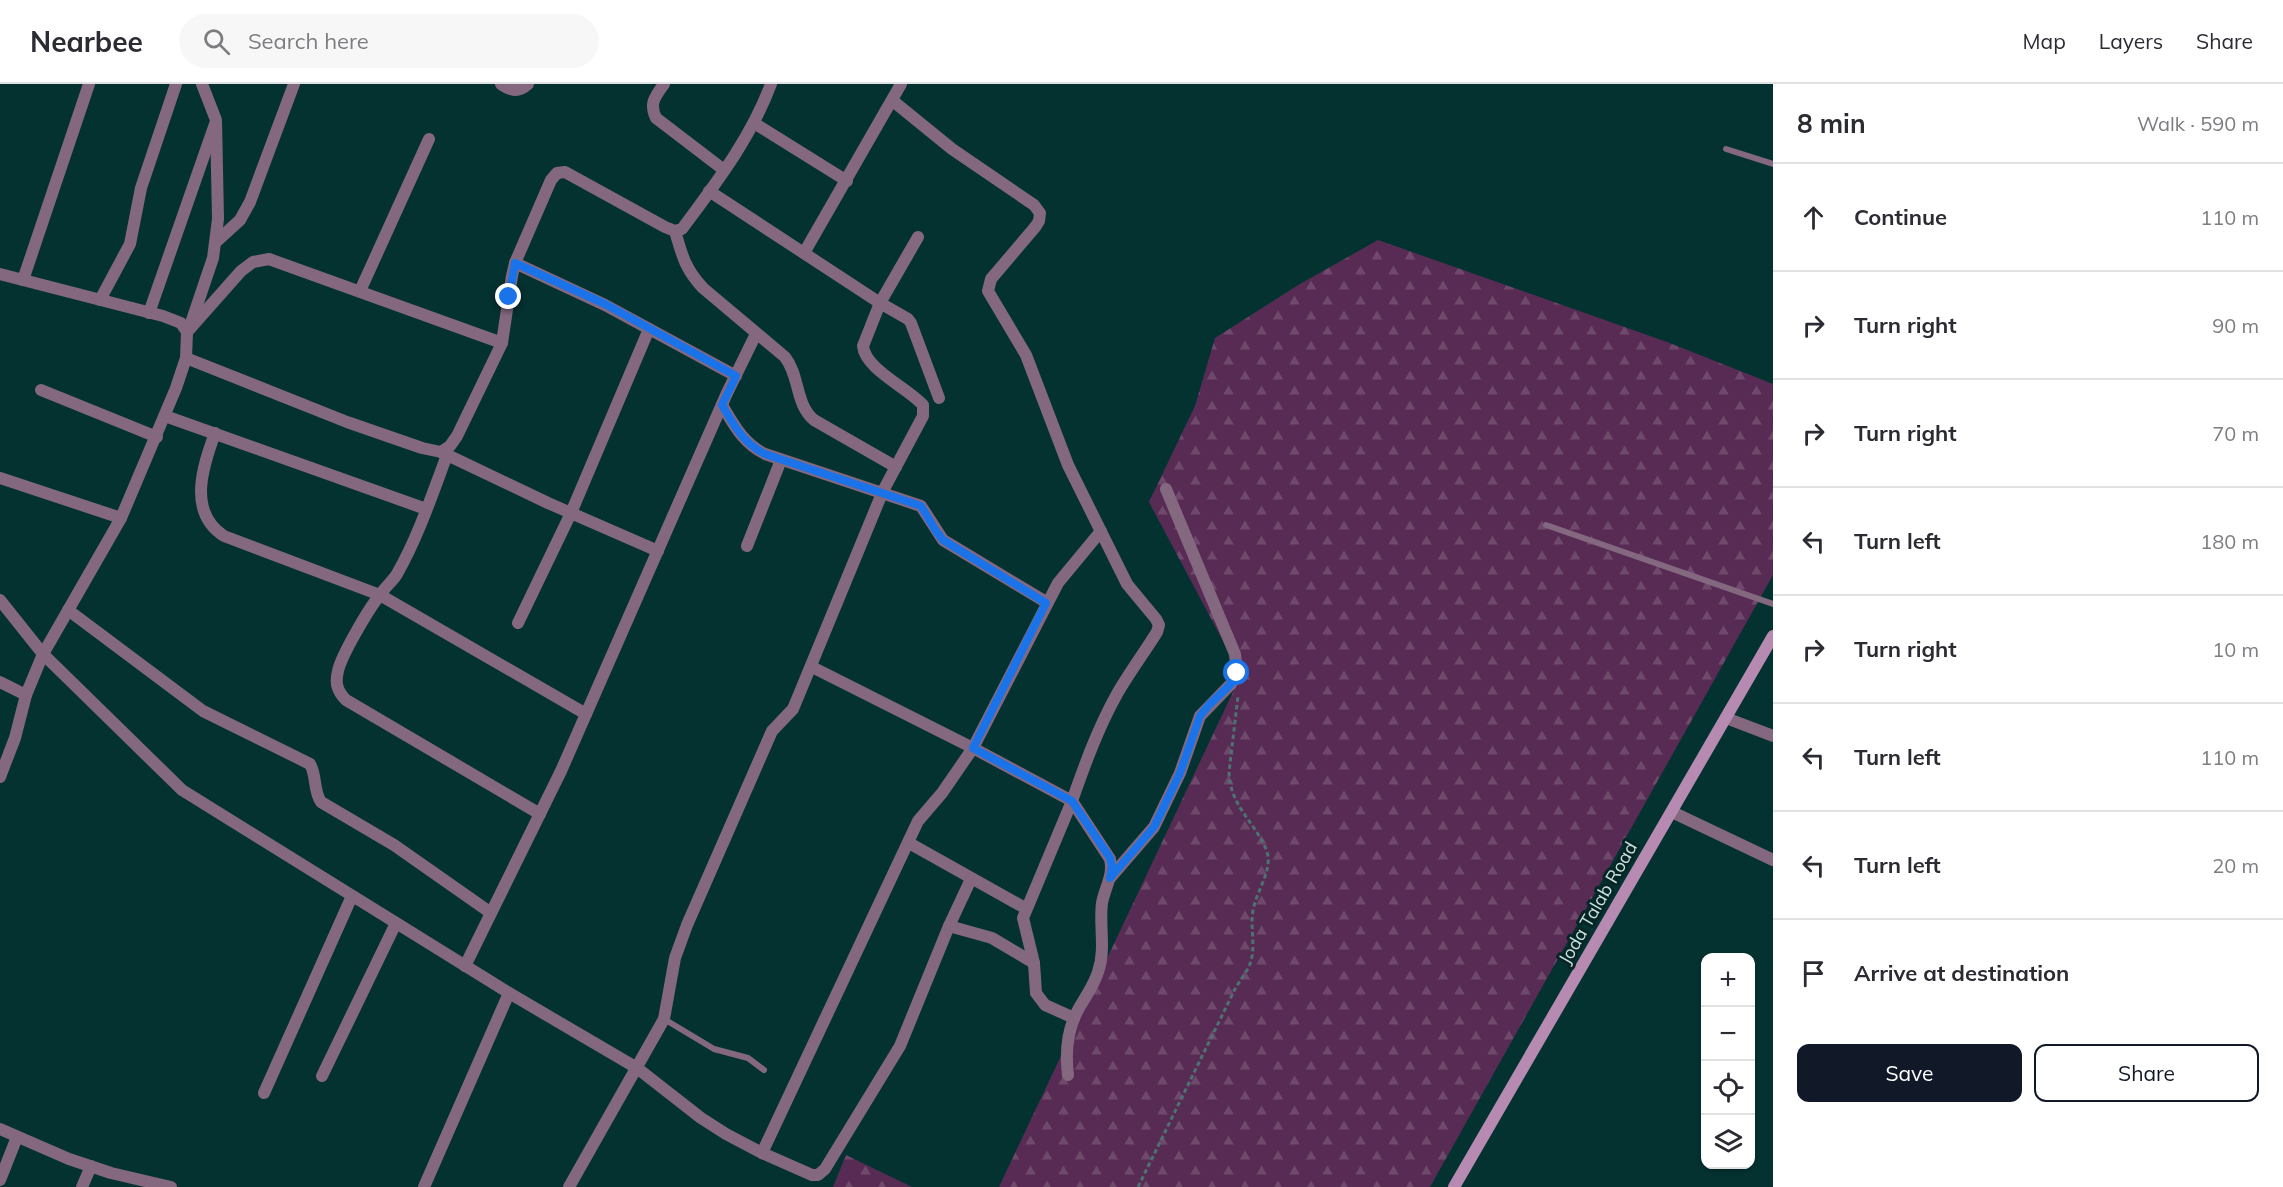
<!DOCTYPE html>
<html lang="en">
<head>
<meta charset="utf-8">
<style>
	:root { --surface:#fff; --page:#f7f7f7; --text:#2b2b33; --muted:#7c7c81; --line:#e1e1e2; --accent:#111827 }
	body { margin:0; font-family:Mulish,sans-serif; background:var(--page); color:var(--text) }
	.controls { position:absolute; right:18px; bottom:18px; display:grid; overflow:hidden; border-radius:12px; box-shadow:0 2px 4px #0004 }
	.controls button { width:54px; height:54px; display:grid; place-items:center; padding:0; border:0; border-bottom:2px solid var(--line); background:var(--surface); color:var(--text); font:30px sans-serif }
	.stop { position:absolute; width:18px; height:18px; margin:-14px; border:4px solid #1a73e8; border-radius:50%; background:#fff }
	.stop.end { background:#1a73e8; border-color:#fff; box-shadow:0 2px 6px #0008 }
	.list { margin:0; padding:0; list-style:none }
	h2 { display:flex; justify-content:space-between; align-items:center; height:78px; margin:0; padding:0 24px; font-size:26px }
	h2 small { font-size:20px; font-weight:400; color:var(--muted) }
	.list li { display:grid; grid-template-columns:39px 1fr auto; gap:18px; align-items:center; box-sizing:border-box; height:108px; padding:0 24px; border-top:2px solid var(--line) }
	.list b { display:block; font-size:22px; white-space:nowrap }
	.list em { font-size:20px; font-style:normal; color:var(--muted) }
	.actions { display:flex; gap:12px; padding:18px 24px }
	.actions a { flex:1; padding:14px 0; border:2px solid var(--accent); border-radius:12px; text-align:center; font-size:21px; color:var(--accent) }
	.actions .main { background:var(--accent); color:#fff }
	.icon { flex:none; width:33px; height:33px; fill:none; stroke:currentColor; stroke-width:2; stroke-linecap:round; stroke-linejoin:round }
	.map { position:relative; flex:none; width:1773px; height:1103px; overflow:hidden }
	header { display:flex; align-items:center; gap:36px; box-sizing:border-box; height:84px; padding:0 30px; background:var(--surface); border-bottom:2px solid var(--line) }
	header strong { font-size:28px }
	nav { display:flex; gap:33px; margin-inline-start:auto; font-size:21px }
	.search { width:420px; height:54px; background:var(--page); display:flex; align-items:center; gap:15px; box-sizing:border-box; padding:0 21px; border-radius:33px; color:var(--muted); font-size:22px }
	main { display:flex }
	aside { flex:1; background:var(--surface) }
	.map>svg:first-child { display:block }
	.forest { fill:url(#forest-firs) }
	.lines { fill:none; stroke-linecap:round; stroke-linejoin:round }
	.path { stroke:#4c7271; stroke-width:3; stroke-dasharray:4.5 3; stroke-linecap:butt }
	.lane { stroke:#846880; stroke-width:6 }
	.street { stroke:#846880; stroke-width:12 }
	.secondary { stroke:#b68ab1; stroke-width:12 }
	.route { stroke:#1a73e8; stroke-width:8 }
	.labels { text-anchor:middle; stroke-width:6; stroke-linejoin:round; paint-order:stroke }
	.street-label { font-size:18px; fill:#cbe1e0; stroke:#062626 }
</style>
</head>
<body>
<header>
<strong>Nearbee</strong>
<div class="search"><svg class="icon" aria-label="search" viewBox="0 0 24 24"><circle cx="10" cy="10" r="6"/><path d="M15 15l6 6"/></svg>Search here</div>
<nav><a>Map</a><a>Layers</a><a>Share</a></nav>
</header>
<main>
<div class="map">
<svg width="1773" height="1103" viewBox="0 0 1773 1103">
	<defs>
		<pattern id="forest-firs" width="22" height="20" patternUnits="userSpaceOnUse" patternTransform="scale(1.5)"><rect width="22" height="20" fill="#582b54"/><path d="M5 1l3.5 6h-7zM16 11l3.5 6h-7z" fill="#6f496c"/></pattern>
	</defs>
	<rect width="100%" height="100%" fill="#043231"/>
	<g class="forest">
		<polygon points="1378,156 1667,258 1773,300 1773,491 1430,1103 999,1103 1241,591 1149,418 1195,322 1215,254 1300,200"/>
		<polygon points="846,1071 912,1103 833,1103"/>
	</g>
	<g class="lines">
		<path class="path" d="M 1138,1103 L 1235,905 C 1240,896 1248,887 1251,877 C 1256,859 1249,841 1254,822 C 1258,805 1274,783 1266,765 C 1254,737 1230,722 1229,688 L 1238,612"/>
		<g class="lane">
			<polyline points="1726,65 1773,80"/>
			<polyline points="1546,441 1773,520"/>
			<polyline points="664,935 714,965 748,974 764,986"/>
		</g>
		<g class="street">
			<path d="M 501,0 C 511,7 518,9 528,0"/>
			<path d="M 664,0 C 655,13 649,19 656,34 L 724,86"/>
			<path d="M 893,17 L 952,65 L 1034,121 L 1040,129 L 1039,137 L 1036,142 L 991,195 L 988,207 L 1026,271 L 1068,381 L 1127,500 L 1156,535 L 1159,541 L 1157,548 C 1144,569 1129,589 1117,610 C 1098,644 1085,680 1072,717 L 1110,775 C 1114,791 1105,803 1102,819 C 1099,842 1106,865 1098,888 C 1094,901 1086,912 1079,924 C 1067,945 1065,967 1068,991"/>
			<polyline points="754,39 847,97"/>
			<polyline points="709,107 880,219 908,235 911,239 939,314"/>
			<path d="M 675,147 C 682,171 685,185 703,204 L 785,273 C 800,292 795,320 814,336 L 896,383"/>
			<polyline points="217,157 240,136 250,118 294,0"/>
			<polyline points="804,169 901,0"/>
			<polyline points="515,179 605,221 736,292"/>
			<polyline points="0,190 163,232 181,239 187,248 186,274 176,304 121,434 43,570 0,516"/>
			<polyline points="23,196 89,0"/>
			<polyline points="360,207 429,55"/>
			<polyline points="100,216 130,160 141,104 176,0"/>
			<polyline points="149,229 215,40"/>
			<polyline points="190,242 213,174 218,135 216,36 202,0"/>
			<polyline points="187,248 241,187 253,178 269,175 502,259"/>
			<path d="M 186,274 L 347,338 L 422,364 L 441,368 L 450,362 L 457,352 L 502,259 L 512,192 L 515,179 L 551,96 L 557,89 L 565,88 L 665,143 L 675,147 L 682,145 C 716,99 751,54 771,0"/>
			<polyline points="41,306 157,353"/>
			<path d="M 722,321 C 734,341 743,359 765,370 L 921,422 L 943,456 L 1046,518"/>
			<polyline points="165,332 426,425"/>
			<path d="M 215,349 C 203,382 187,428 224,452 L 380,511 L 586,630"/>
			<polyline points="441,368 548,419 658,467"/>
			<path d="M 447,371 C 432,411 418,453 397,490 C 392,498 385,503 380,511 C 369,524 341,572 338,587 C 335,599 337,607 346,616 L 540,730"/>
			<polyline points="0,394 121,434"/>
			<polyline points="747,462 781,376"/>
			<path d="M 68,526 L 203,627 L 310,680 C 317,692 313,706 321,718 L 394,761 L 491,829"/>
			<polyline points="518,539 571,429 649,245"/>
			<polyline points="812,583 973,664 1072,717 1023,834 1034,879 1036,909 1045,921 1074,934"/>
			<polyline points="0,598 26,611"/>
			<polyline points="1726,634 1773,652"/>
			<polyline points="0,693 15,654 26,611 43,570 182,706 509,909 637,984 701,1034 726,1050 762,1069 812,1091 818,1091 825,1085 900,962 949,842 971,795"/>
			<polyline points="1672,728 1773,776"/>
			<polyline points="909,759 1025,824"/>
			<polyline points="1110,794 1154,743 1180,689 1200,632 1231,600 1237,589 1235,570 1166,405"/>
			<polyline points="949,842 992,854 1034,879"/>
			<polyline points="465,882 561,687 727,309 756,250"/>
			<polyline points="322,992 396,839"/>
			<polyline points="264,1009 352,812"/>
			<polyline points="0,1045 69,1075 111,1089 171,1103"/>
			<polyline points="762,1069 918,737 942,709 973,664 1058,499 1101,447"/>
			<polyline points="0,1096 17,1053"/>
			<polyline points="82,1103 91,1082"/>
			<polyline points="424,1103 509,909"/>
			<path d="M 569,1103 L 664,935 L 675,874 L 687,841 L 772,647 L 793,625 L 883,407 L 923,332 L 923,321 C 908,304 865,285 863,262 L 880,219 L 918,153"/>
		</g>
		<polyline class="secondary" points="1454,1103 1773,552"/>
	</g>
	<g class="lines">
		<path class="route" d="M 509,213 L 515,179 L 605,220 L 736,292 L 722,321 C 734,341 743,359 765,370 L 921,422 L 936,447 L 943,456 L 1046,519 L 973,664 L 1072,717 L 1110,774 L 1112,782 L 1110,794 L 1154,743 L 1180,689 L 1200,632 L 1209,621 L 1231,600 L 1237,589"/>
	</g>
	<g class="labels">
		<g class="street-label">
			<text transform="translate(1598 819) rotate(-60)" y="6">Joda Talab Road</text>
		</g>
	</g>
</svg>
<div class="controls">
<button>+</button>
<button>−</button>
<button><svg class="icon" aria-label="locate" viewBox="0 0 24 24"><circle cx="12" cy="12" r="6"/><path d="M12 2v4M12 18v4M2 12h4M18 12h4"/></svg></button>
<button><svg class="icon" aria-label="layers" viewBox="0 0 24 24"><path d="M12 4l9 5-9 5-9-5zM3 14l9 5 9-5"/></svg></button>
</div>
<div class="stop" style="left:1237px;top:589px"></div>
<div class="stop end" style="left:509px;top:213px"></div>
</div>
<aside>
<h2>8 min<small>Walk · 590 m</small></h2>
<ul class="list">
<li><svg class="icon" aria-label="ahead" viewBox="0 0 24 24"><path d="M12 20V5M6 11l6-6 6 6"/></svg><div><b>Continue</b></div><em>110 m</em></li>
<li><svg class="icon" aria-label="right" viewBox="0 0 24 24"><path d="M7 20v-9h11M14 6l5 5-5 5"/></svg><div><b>Turn right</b></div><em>90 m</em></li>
<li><svg class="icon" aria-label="right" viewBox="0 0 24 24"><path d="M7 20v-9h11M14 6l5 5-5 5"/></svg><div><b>Turn right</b></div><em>70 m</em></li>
<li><svg class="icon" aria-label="left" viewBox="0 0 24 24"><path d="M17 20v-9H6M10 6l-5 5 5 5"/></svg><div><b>Turn left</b></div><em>180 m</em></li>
<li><svg class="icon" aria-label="right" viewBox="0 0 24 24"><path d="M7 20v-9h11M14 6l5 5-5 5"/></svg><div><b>Turn right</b></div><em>10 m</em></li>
<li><svg class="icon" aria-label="left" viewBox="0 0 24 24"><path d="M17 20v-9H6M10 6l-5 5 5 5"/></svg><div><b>Turn left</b></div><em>110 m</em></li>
<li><svg class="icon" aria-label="left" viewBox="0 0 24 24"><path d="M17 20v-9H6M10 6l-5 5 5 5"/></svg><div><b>Turn left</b></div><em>20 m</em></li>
<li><svg class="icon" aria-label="arrive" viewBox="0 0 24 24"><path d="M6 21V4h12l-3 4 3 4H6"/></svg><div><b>Arrive at destination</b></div></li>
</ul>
<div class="actions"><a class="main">Save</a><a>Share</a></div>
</aside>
</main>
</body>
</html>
